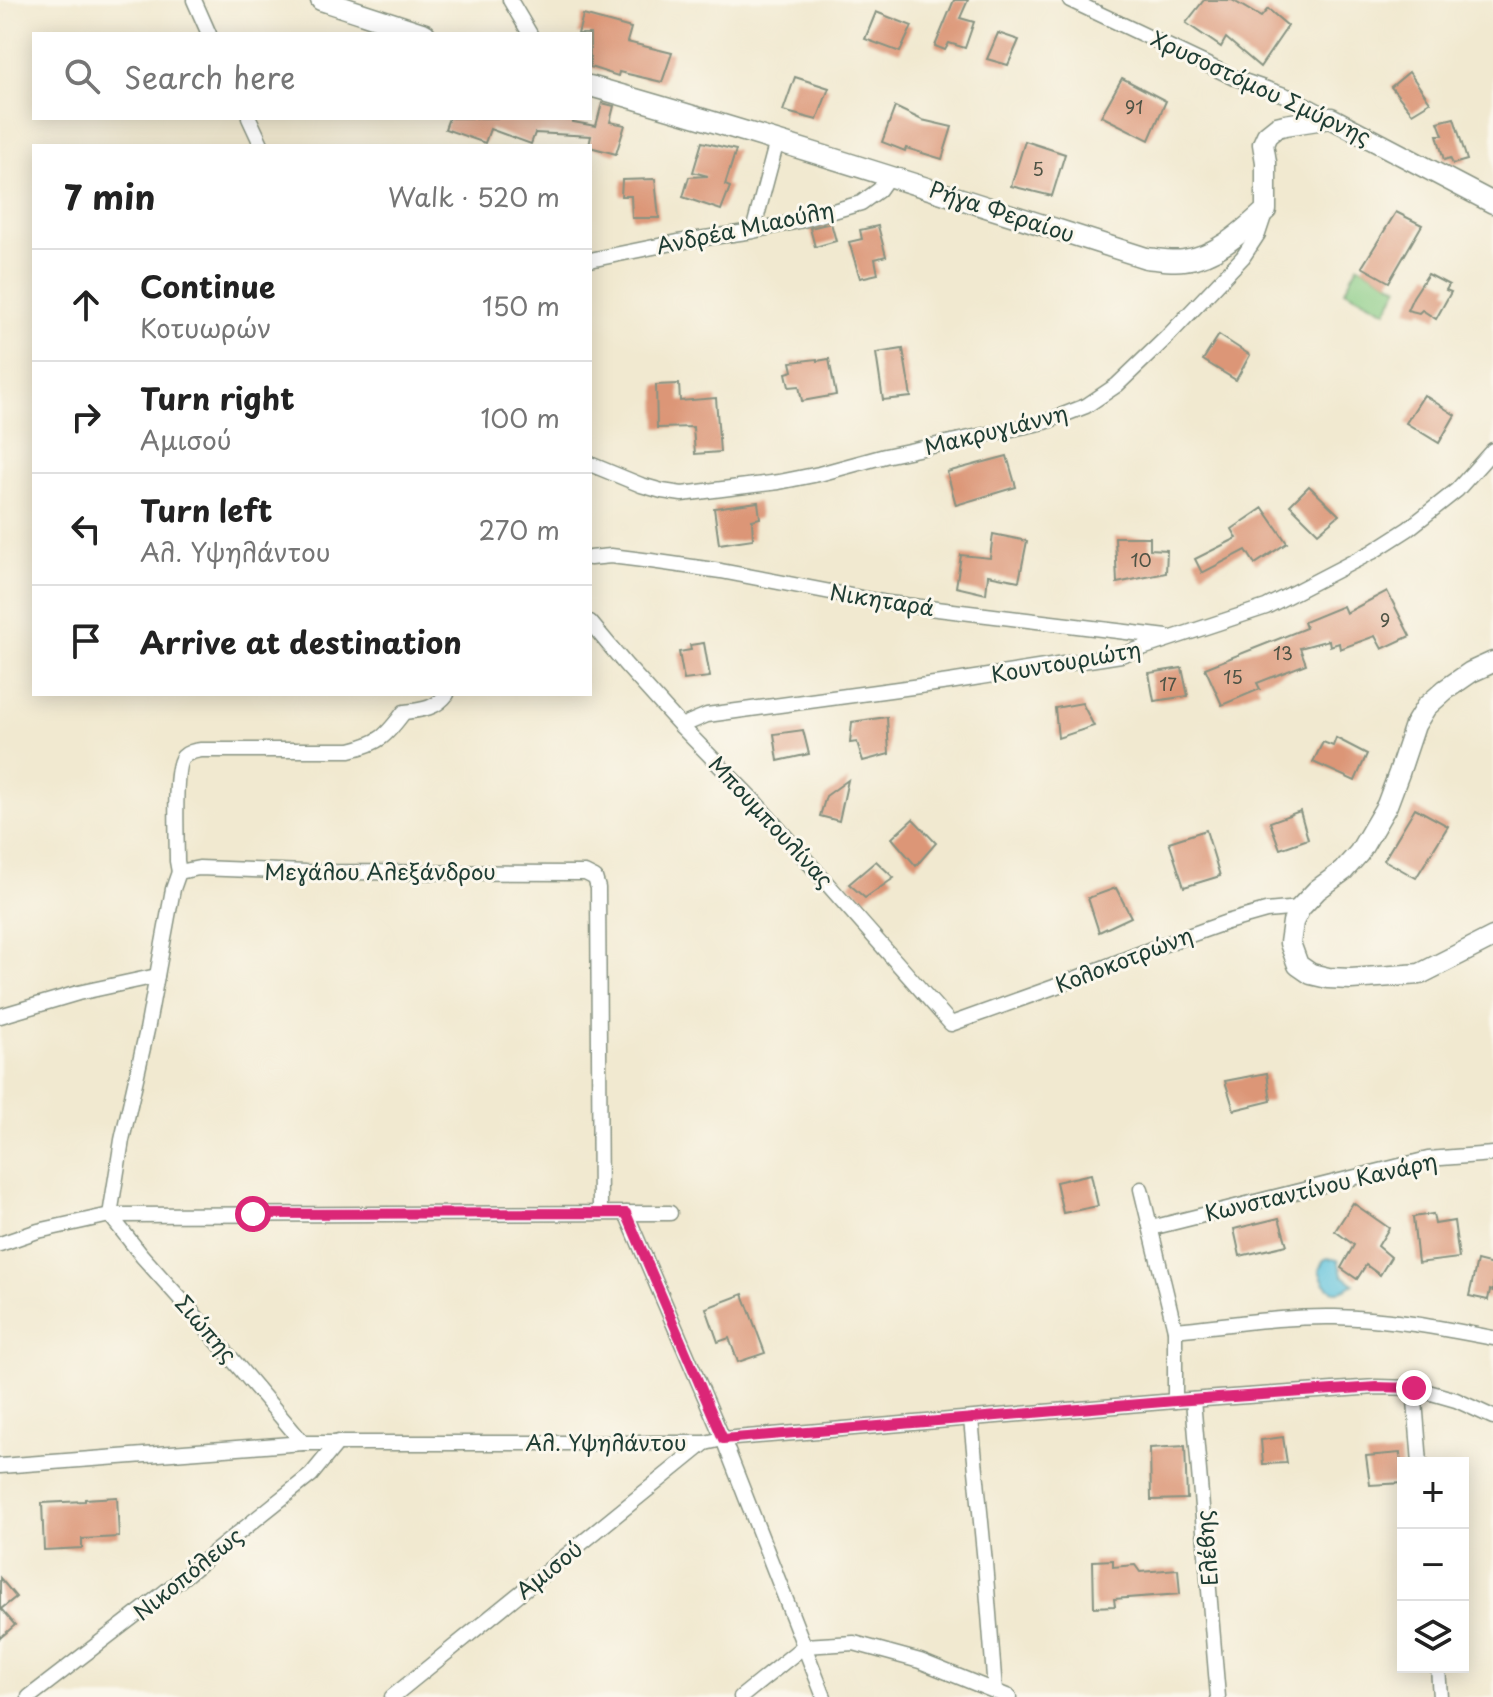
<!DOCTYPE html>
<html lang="en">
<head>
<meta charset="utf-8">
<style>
	:root { --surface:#fff; --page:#f2f2f2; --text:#222; --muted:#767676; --line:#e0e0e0 }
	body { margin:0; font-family:"Playpen Sans",sans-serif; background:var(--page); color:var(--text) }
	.controls { position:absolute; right:24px; bottom:24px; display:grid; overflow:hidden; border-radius:0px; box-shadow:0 4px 20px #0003 }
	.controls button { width:72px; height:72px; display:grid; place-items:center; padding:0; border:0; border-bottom:2px solid var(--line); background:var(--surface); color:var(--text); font:40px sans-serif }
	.stop { position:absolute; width:24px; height:24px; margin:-18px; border:6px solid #db2777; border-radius:50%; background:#fff }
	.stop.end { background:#db2777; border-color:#fff; box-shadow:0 2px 8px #0008 }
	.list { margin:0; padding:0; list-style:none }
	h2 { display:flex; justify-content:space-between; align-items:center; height:104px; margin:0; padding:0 32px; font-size:34px }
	h2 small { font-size:26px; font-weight:400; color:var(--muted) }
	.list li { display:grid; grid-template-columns:52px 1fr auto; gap:24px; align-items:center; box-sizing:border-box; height:112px; padding:0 32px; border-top:2px solid var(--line) }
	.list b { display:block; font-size:30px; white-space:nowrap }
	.list p { margin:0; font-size:26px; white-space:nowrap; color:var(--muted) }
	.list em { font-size:26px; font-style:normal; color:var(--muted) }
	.icon { flex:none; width:44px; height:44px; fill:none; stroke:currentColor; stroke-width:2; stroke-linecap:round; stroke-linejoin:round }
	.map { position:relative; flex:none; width:1493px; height:1697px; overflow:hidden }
	.search { position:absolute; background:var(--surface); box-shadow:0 4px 20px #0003; left:32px; top:32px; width:560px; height:88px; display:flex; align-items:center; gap:20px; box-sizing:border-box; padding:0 28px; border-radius:0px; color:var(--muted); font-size:30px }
	.panel { position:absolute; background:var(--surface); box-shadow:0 4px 20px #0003; left:32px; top:144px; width:560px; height:552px; border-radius:0px }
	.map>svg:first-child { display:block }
	.green { fill:#87ca83; stroke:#53845c; stroke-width:2 }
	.water { fill:#5ec2dc; stroke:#3e8088; stroke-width:2 }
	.building { fill:#dc9677 }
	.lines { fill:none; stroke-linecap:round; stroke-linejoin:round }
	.street-casing { stroke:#889382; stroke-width:17 }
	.secondary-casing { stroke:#889382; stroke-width:23 }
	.street { stroke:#fff; stroke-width:14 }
	.secondary { stroke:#fff; stroke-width:20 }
	.route { stroke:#db2777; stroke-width:10 }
	.labels { text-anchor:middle; stroke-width:6; stroke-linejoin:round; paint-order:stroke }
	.number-label { font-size:18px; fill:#4e5345 }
	.street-label { font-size:22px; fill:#1f3d34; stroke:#fbf7ec }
</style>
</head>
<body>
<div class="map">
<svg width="1493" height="1697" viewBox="0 0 1493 1697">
	<rect width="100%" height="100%" fill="#fbf7ec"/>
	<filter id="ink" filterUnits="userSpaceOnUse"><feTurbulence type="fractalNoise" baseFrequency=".0125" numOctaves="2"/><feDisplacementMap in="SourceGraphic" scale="16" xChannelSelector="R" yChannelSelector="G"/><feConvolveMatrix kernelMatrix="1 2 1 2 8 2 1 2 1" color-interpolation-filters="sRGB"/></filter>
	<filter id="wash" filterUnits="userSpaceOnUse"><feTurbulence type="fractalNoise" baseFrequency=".006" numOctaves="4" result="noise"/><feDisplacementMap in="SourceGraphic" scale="32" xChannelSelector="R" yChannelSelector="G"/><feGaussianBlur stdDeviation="1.8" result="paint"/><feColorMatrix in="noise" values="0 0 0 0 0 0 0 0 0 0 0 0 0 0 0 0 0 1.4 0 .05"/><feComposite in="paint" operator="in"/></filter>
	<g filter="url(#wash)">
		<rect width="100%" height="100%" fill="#f1e9d0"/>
		<polygon class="green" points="1358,265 1399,287 1386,311 1345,290"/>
		<path class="water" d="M 1327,1258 L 1338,1260 L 1342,1275 L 1354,1284 C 1335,1297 1326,1292 1319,1270 L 1323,1261 Z"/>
		<g id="blocks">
			<g class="building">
				<polygon points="954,0 968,0 960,18 974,22 965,48 949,43 945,50 935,46"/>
				<polygon points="1204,0 1232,0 1261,17 1268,9 1288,26 1260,67 1226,38 1221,47 1186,23"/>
				<polygon points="876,12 912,26 900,52 865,39"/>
				<polygon points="583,15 631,28 627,42 672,53 662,82 619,72 618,76 590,67 590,34 578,34"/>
				<polygon points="998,33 1019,40 1008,65 987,59"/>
				<polygon points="1409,72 1430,102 1412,113 1391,87"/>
				<polygon points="795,77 829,88 817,120 783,111"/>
				<polygon points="1122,78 1166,101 1149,140 1101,116"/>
				<polygon points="602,103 614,106 610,122 625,125 616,154 590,147 589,146 591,136 535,133 531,144 490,129 485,143 445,129 449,118 573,118 573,122 596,126"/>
				<polygon points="895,107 922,120 952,127 942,159 906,148 905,151 882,142"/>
				<polygon points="1454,118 1467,160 1453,164 1450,158 1444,160 1437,135 1443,135 1438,122"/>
				<polygon points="1025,141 1065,154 1052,196 1011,186"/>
				<polygon points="702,142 736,150 725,185 730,187 721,210 683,197 689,177 708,176 693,172"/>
				<polygon points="655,179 659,218 632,218 631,196 621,196 622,180"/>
				<polygon points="1396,212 1422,225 1389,282 1362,267"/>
				<polygon points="831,223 836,241 815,247 810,228"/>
				<polygon points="878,226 886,256 875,259 878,274 860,278 849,242 862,239 860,230"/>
				<polygon points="1428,274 1449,285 1446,290 1451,292 1436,319 1422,310 1419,313 1407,310 1413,297"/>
				<polygon points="1219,335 1250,355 1236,380 1203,360"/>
				<polygon points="903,349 911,397 883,400 876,353"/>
				<polygon points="817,359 817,361 829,359 836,395 802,401 799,386 789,387 786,373 793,371 791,362"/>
				<polygon points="679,384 680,401 716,398 720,452 695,454 693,427 657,428 656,385"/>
				<polygon points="1424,395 1455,415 1439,443 1406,423"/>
				<polygon points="1007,456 1016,487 956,505 947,472"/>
				<polygon points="1309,486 1339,515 1318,533 1290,505"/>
				<polygon points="758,502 760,518 752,520 753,539 719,544 714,508"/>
				<polygon points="1263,508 1287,543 1255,564 1246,550 1202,573 1195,559 1237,538 1232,529"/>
				<polygon points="993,534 1027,541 1019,581 988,575 986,594 956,587 961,555 990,558"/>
				<polygon points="1115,537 1150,537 1150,549 1167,550 1166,573 1117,583"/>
				<polygon points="1387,591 1410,636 1382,649 1375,636 1340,649 1339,643 1330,646 1329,640 1300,648 1306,664 1257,683 1260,689 1222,705 1205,668 1306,628 1304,622 1343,606 1346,613"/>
				<polygon points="704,643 710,677 684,680 679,652 691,650 690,645"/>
				<polygon points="1182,668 1188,696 1154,701 1149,673"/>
				<polygon points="1082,703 1094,726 1058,738 1055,708"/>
				<polygon points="887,717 889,754 863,761 857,742 850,743 852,722"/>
				<polygon points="803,730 809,754 778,761 774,734"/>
				<polygon points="1336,738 1367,754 1355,781 1313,762 1323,742 1333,746"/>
				<polygon points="848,780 839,821 820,816 826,796"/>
				<polygon points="1415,808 1448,826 1416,878 1384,860"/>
				<polygon points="1300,811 1308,839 1280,849 1270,822"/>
				<polygon points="913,819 936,843 916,866 892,838"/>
				<polygon points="1206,830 1220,876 1184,887 1169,842"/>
				<polygon points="876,861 894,878 865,898 849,884"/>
				<polygon points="1116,888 1131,917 1099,932 1088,898"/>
				<polygon points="1267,1073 1271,1101 1234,1110 1225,1081"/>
				<polygon points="1091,1174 1098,1206 1063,1213 1056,1182"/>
				<polygon points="1353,1203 1389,1228 1378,1246 1391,1257 1380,1275 1366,1265 1357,1279 1341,1268 1354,1245 1335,1231"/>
				<polygon points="1433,1214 1435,1224 1454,1221 1459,1258 1418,1263 1413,1217"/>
				<polygon points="1279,1218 1287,1245 1240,1256 1234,1229"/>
				<polygon points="1477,1261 1493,1265 1493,1291 1490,1290 1488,1300 1469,1296"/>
				<polygon points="743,1294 765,1353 738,1362 729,1338 718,1342 706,1308"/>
				<polygon points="1283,1437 1287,1463 1263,1464 1261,1440"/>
				<polygon points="1185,1446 1187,1499 1151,1500 1150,1448"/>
				<polygon points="1400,1453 1403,1483 1370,1485 1366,1456"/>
				<polygon points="117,1497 119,1537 82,1539 82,1548 44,1550 42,1503 85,1501 85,1499"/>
				<polygon points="1113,1560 1113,1567 1135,1565 1140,1572 1178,1569 1180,1594 1114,1599 1115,1606 1094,1607 1093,1561"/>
				<polygon points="0,1578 16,1597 1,1609 15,1625 0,1638"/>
			</g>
		</g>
	</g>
	<g filter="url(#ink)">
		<use href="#blocks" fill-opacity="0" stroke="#889382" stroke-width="2"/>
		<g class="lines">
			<g class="street-casing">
				<g id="street">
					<polyline points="194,0 209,34"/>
					<polyline points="510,0 530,34"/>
					<polyline points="1070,0 1235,78 1293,98 1331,118"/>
					<polyline points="249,118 262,146"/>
					<polyline points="753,231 777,141"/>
					<polyline points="590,260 678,242 753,231 799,221 861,203 879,190 889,176"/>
					<polyline points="590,464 641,485 662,491 682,494 779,482 819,474 885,456 1045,422 1086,406 1117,385 1167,337 1243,257 1258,234 1266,210"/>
					<polyline points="590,558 611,556 651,561 721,571 888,603 1167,637"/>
					<polyline points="590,622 625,664 681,726 756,803 951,1024 1054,987 1154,948 1227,922 1266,911 1300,908"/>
					<polyline points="681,726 707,715 949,682 1121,655 1266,607 1372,552 1408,529 1457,490 1493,450"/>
					<path d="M 179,872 L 177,861 C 177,843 173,767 183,757 C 188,752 194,751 201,750 L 350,750 C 380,743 386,736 404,712 C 421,710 436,709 447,694"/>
					<polyline points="0,1016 78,993 157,976"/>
					<polyline points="1141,1189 1175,1330 1175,1401"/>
					<polyline points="626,1213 723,1439 824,1697"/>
					<polyline points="1151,1228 1428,1159 1493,1154"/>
					<polyline points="0,1244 38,1231 110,1215 670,1213"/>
					<path d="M 1175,1330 C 1228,1325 1281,1316 1335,1317 C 1388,1318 1441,1328 1493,1338"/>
					<polyline points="1414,1388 1420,1463"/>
					<polyline points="1193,1400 1218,1697"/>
					<polyline points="971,1419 985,1563 995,1690"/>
					<polyline points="303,1443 193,1313 142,1256 110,1215 122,1140 147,1030 173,889 179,872 199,868 306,872 585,873 595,878 598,888 600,1213"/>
					<polyline points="0,1466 303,1443 705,1443 723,1439 1175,1401 1376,1387 1414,1388 1456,1400 1493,1417"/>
					<polyline points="1438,1667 1440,1697"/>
					<polyline points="29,1697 146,1607 311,1475 338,1442"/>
					<polyline points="392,1697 705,1443"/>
					<polyline points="741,1697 804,1646 854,1643 920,1661 1009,1697"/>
				</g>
			</g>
			<g class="secondary-casing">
				<g id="secondary">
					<polyline points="321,0 425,34"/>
					<path d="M 590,86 C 777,139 961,199 1146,258 C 1158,259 1172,262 1184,260 C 1216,257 1244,230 1266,210 L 1266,162 L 1263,144 L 1267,135 L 1277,127 L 1285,125 L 1331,118 L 1493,203"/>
					<polyline points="1493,662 1471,672 1445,690 1426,707 1415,725 1399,773 1387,805 1359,853 1343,871 1317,890 1300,908 1293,922 1290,943 1298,965 1311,974 1328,978 1351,979 1420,974 1493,937"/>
				</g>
			</g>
			<use href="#street" class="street"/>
			<use href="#secondary" class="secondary"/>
		</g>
	</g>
	<g class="lines" filter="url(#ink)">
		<polyline class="route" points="253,1214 626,1213 723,1439 1175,1401 1376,1387 1414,1388"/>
	</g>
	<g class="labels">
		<g class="number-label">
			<text x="1134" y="114">91</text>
			<text x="1038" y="176">5</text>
			<text x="1141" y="567">10</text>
			<text x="1385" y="627">9</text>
			<text x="1283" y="660">13</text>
			<text x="1233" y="684">15</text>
			<text x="1168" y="691">17</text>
		</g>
		<g class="street-label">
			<text transform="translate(1261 88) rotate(25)" y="8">Χρυσοστόμου Σμύρνης</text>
			<text transform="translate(1002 212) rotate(18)" y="8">Ρήγα Φεραίου</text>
			<text transform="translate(745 228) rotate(-12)" y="8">Ανδρέα Μιαούλη</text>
			<text transform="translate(996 430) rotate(-14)" y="8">Μακρυγιάννη</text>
			<text transform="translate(882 600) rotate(9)" y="8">Νικηταρά</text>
			<text transform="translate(1066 662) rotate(-10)" y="8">Κουντουριώτη</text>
			<text transform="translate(771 822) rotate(47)" y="8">Μπουμπουλίνας</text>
			<text x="380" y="880">Μεγάλου Αλεξάνδρου</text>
			<text transform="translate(1124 960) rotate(-21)" y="8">Κολοκοτρώνη</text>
			<text transform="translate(1321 1187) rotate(-13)" y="8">Κωνσταντίνου Κανάρη</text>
			<text transform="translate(206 1329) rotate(49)" y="8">Σιώπης</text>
			<text x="606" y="1451">Αλ. Υψηλάντου</text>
			<text transform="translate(1207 1548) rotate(-95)" y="8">Ελέβης</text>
			<text transform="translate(549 1570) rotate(-39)" y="8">Αμισού</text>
			<text transform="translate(188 1574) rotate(-39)" y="8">Νικοπόλεως</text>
		</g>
	</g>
</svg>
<div class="controls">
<button>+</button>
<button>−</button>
<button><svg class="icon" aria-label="layers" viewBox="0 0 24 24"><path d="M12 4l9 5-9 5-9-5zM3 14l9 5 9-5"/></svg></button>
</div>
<div class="stop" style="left:253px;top:1214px"></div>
<div class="stop end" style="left:1414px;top:1388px"></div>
<div class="search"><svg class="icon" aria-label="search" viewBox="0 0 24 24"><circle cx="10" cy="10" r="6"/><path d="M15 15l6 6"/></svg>Search here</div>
<section class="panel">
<h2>7 min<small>Walk · 520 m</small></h2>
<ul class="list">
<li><svg class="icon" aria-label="ahead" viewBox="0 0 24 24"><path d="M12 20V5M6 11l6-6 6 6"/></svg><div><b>Continue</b><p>Κοτυωρών</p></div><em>150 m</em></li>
<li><svg class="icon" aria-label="right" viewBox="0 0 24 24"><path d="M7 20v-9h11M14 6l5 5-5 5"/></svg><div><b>Turn right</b><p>Αμισού</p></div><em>100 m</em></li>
<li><svg class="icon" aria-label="left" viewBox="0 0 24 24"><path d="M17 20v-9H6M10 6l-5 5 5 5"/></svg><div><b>Turn left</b><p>Αλ. Υψηλάντου</p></div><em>270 m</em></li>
<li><svg class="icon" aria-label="arrive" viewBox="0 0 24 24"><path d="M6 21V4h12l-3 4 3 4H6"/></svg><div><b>Arrive at destination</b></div></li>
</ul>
</section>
</div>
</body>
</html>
